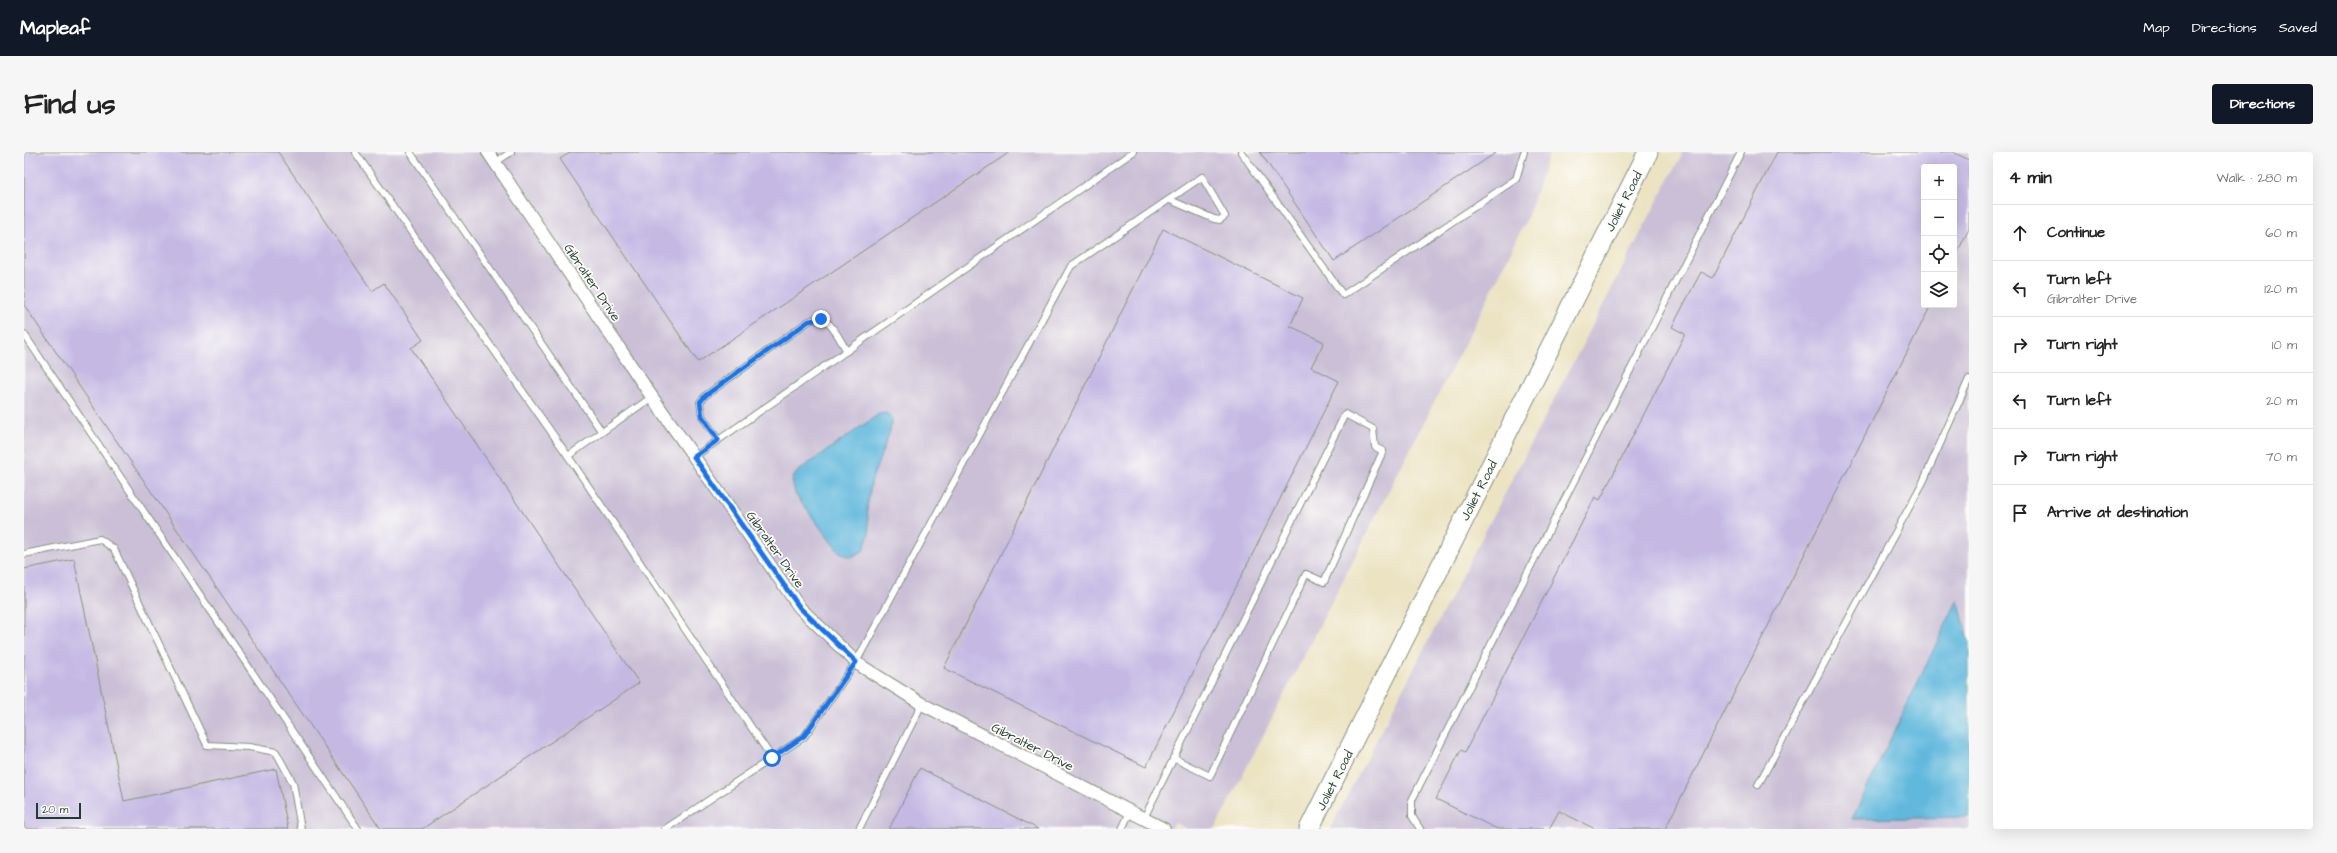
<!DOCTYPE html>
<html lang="en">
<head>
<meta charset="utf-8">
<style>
	:root { --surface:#fff; --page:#f6f6f6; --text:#222; --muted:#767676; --line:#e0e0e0; --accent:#111827 }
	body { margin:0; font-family:"Architects Daughter",sans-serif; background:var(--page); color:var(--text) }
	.controls { position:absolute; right:12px; top:12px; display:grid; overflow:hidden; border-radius:4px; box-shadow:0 4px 16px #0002 }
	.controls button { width:36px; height:36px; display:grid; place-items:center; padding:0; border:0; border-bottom:1px solid var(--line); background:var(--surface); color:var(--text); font:20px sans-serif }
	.scale { position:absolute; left:12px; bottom:10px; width:45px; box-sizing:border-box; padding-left:4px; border:2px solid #1f3d34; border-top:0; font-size:11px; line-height:14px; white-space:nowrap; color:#1f3d34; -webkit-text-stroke:3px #fdfcf7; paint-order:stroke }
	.stop { position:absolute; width:12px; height:12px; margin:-9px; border:3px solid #1a73e8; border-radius:50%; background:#fff }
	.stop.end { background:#1a73e8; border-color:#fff; box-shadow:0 1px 4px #0008 }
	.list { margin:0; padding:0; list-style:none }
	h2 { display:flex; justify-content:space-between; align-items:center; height:52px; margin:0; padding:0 16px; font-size:17px }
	h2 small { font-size:13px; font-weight:400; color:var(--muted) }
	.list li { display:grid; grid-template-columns:26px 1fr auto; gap:12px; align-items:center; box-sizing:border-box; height:56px; padding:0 16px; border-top:1px solid var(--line) }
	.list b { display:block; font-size:15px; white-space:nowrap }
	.list p { margin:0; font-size:13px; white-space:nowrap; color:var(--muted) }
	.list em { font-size:13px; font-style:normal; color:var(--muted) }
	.icon { flex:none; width:22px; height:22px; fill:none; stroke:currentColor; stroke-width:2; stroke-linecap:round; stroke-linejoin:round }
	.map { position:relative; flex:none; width:1945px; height:677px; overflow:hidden; border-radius:4px }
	header { display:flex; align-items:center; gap:24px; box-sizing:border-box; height:56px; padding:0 20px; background:var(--accent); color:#fff }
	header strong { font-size:19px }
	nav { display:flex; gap:22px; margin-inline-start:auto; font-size:14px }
	.intro { display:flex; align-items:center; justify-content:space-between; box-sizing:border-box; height:96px; padding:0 24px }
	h1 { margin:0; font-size:28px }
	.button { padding:10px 18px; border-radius:4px; background:var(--accent); color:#fff; font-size:14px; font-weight:700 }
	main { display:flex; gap:24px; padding:0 24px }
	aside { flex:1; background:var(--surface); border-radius:4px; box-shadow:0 4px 16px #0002 }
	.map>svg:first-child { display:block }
	.industrial { fill:#cabfd6; fill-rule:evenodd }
	.water { fill:#60b8dd; stroke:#407a88 }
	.building { fill:#c5b9e4 }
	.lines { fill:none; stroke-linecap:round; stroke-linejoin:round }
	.service-casing { stroke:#86907c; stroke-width:8 }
	.minor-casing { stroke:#86907c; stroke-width:14 }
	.primary-casing { stroke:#86907c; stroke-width:21 }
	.service { stroke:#fff; stroke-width:6 }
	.minor { stroke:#fff; stroke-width:12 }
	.primary { stroke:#fff; stroke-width:19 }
	.route { stroke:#1a73e8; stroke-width:5 }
	.labels { text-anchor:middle; stroke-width:3.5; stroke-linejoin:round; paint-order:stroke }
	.street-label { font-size:13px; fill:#1f3d34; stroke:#fdfcf7 }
</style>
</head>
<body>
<header>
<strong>Mapleaf</strong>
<nav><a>Map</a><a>Directions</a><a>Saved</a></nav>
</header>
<div class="intro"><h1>Find us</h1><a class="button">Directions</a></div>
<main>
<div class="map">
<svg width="1945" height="677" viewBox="0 0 1945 677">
	<rect width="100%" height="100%" fill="#fdfcf7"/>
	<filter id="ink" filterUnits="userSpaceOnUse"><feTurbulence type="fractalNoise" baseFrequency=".025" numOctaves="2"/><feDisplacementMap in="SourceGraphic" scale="8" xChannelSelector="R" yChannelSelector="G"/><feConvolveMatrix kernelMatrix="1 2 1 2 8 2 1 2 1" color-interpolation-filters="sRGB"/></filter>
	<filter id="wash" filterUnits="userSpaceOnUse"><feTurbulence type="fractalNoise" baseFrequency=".012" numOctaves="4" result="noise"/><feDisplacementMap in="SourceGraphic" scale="16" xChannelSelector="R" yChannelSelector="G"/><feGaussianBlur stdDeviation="0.9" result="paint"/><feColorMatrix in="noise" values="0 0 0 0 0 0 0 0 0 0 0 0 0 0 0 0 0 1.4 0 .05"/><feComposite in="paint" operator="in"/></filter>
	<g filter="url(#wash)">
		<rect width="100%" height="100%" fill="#ece3c3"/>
		<g class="industrial">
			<polygon points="0,0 1526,0 1503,66 1471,132 1191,677 1163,677 1151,671 1147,677 0,677"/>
			<path d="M 1659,0 L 1945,0 L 1945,677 L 1306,677 ZM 1900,15 L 1930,15 L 1930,153 L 1900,153 Z"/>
		</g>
		<g class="water">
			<polygon points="862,261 868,267 866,279 848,327 843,355 845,382 839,399 827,405 814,399 771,342 768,327 774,319 855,262"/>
			<polygon points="1934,447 1945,490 1945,665 1828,667"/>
		</g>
		<g id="blocks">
			<g class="building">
				<polygon points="0,0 254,0 348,139 360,131 399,188 387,196 615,531 398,677 357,677 0,153"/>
				<polygon points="547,0 986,0 674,210 536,7"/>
				<polygon points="1236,0 1473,0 1310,109"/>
				<polygon points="1753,0 1929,0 1945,8 1945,77 1930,107 1930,15 1900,15 1900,153 1907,153 1641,677 1571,677 1535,659 1525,677 1473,677 1412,647 1437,598 1441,600 1571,345 1576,348 1661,182 1648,175 1677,120 1689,126"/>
				<polygon points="1139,77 1279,146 1266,174 1300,190 1287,215 1315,229 1122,615 920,516"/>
				<polygon points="50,407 100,649 252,617 264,677 0,677 0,417"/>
				<polygon points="896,616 1014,677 865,677"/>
			</g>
		</g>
	</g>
	<g filter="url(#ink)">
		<use href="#blocks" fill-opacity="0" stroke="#86907c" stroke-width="1"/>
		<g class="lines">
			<g class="service-casing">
				<g id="service">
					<polyline points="331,0 544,304 628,245"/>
					<polyline points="386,0 578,280"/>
					<polyline points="1217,0 1319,143 1492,27 1500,0"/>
					<polyline points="472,10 487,0"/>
					<polyline points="0,182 334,677"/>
					<path d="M 694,288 L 678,264 L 676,250 L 682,243 L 785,169 C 806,161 813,184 823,199"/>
					<polyline points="544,304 748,606"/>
					<polyline points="670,305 1109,0"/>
					<polyline points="0,402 76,387 90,397 183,593 225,595 252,600 269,631 277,677"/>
					<polyline points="1734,633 1899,330 1945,227"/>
					<polyline points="1120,666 1321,262 1349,277 1351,295 1359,299 1300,430 1282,422 1186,624 1149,606"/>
					<polyline points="641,677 780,585 832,510 1047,114 1178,25 1201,64 1196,68 1190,67 1146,48"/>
					<polyline points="835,677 898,552"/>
					<polyline points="1098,677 1106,660"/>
					<polyline points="1396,677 1388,664 1388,648 1717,0"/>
				</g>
			</g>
			<g class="minor-casing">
				<polyline id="minor" points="464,0 628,245 776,456 834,512 898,552 1140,677"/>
			</g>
			<g class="primary-casing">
				<polyline id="primary" points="1285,677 1624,0"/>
			</g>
			<use href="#service" class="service"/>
			<use href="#minor" class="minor"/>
			<use href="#primary" class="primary"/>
		</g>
	</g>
	<g class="lines" filter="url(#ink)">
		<polyline class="route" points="748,606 780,584 832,510 776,456 670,305 694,288 678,264 676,250 682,243 785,169 797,167"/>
	</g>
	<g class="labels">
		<g class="street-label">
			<text transform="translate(1599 49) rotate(-63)" y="5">Joliet Road</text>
			<text transform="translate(569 130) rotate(56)" y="5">Gibralter Drive</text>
			<text transform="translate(1454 338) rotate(-63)" y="5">Joliet Road</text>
			<text transform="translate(752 397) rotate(55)" y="5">Gibralter Drive</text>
			<text transform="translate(1009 594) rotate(27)" y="5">Gibralter Drive</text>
			<text transform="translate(1310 628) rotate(-63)" y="5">Joliet Road</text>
		</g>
	</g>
</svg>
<div class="controls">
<button>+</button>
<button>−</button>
<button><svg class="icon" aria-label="locate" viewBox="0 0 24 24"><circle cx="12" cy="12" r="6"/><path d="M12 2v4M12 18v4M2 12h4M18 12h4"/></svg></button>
<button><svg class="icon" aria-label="layers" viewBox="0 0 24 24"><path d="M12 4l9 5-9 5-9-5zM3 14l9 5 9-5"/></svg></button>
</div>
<div class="scale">20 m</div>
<div class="stop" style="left:748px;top:606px"></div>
<div class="stop end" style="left:797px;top:167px"></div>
</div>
<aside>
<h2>4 min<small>Walk · 280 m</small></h2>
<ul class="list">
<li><svg class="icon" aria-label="ahead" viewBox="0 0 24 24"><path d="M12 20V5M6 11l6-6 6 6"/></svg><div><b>Continue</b></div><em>60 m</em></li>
<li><svg class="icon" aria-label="left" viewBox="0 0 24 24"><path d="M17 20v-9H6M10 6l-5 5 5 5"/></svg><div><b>Turn left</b><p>Gibralter Drive</p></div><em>120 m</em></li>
<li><svg class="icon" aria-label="right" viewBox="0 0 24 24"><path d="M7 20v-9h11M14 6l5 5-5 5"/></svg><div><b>Turn right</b></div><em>10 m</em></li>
<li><svg class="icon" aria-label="left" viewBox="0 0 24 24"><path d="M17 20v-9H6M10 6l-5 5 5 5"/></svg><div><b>Turn left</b></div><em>20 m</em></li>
<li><svg class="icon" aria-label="right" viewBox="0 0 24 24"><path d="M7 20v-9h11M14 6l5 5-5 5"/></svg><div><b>Turn right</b></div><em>70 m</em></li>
<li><svg class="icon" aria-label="arrive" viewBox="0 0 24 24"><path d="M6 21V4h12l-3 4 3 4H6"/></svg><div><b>Arrive at destination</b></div></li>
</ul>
</aside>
</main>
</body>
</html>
